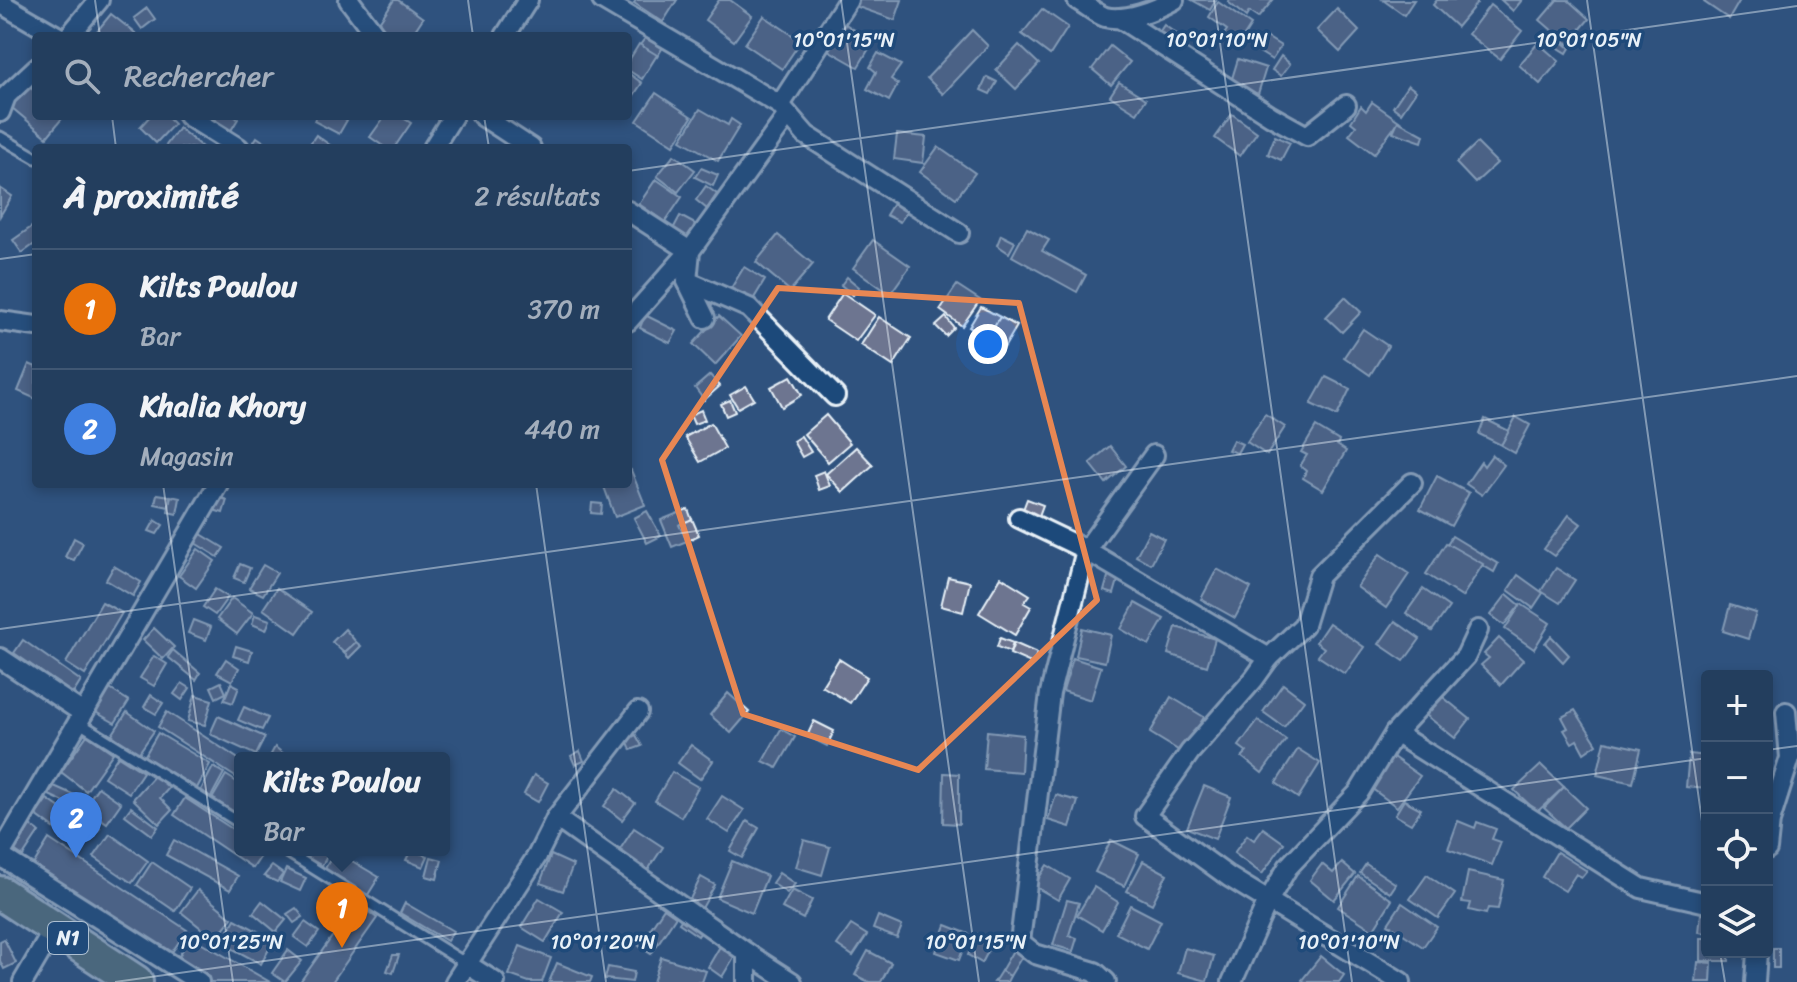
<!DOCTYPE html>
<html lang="fr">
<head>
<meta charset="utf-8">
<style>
	:root { --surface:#233e5e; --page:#2f4967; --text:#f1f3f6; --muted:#a3aebc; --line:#405773; --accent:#d6ab8b }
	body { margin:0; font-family:Sriracha,sans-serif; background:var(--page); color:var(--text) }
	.controls { position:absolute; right:24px; bottom:24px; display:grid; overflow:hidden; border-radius:8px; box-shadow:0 4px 12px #0003 }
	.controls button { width:72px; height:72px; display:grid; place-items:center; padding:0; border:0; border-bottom:2px solid var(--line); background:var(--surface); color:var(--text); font:40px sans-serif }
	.you { position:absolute; left:988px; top:344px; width:28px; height:28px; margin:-20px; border:6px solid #fff; border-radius:50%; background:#1a73e8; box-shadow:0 0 0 12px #1a73e833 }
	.badge { display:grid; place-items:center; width:52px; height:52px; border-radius:50%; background:var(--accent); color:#fff; font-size:26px; font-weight:700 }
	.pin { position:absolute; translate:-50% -66px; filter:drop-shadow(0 2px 4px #0008) }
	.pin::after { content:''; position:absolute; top:42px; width:28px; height:24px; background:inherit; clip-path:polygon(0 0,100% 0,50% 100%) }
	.popup { position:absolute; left:234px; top:752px; width:216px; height:104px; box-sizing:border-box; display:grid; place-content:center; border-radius:8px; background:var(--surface); filter:drop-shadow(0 2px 6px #0005); font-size:26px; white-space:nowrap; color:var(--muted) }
	.popup b { font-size:30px; color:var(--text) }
	.popup::after { content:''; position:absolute; left:50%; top:100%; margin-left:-16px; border:16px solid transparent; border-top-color:var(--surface) }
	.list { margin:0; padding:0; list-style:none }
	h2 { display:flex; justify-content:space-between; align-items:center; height:104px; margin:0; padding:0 32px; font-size:34px }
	h2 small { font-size:26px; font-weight:400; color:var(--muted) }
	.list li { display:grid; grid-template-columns:52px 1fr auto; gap:24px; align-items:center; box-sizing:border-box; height:120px; padding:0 32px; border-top:2px solid var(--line) }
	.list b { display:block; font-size:30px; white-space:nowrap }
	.list p { margin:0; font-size:26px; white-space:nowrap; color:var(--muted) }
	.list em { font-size:26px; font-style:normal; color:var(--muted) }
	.icon { flex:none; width:44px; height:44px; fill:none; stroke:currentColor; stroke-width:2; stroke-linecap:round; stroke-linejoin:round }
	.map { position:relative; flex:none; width:1797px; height:982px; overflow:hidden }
	.search { position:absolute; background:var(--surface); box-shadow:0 4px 12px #0003; left:32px; top:32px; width:600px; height:88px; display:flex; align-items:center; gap:20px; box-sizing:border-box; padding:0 28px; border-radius:8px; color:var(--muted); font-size:30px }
	.panel { position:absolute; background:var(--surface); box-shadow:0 4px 12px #0003; left:32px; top:144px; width:600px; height:344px; border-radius:8px }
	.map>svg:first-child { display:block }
	.building { fill:#6d7490; stroke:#e8f1f8; stroke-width:2 }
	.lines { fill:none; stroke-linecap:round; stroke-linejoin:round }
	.lane-casing { stroke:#e8f1f8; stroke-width:15 }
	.street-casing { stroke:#e8f1f8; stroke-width:24 }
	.highway-casing { stroke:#e8f1f8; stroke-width:38 }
	.lane { stroke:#1f4a7a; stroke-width:9 }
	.street { stroke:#1f4a7a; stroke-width:18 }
	.highway { stroke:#6a807d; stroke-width:32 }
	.marked { fill:none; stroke:#e88753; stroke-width:6; stroke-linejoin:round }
	.ticks { fill:none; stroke:#e8f1f8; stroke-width:2; stroke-opacity:0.45 }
	.labels { text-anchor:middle; stroke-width:7; stroke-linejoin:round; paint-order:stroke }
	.shield { fill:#1f4a7a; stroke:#acbfd2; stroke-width:2 }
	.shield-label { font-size:20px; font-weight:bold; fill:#e8f1f8 }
	.ticks-label { font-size:20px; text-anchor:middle; fill:#e8f1f8; stroke:#1f4a7a; stroke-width:7; stroke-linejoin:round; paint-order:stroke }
</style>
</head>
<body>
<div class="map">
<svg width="1797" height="982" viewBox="0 0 1797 982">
	<rect width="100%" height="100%" fill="#2f527e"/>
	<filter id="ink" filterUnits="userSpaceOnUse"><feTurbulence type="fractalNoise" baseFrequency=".0125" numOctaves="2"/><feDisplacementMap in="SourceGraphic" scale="16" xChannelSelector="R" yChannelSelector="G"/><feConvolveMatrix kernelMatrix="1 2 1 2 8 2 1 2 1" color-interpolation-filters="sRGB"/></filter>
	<g filter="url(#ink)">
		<g class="building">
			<polygon points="394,0 398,0 423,18 411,36 394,36 377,25"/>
			<polygon points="636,0 677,0 663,22 634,3"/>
			<polygon points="719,0 730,0 752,16 734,41 705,20"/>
			<polygon points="854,0 902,0 895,20 852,5"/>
			<polygon points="1192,0 1216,0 1210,10"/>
			<polygon points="1230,0 1273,0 1258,18 1249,12 1246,17 1228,2"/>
			<polygon points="1383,0 1414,0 1404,15"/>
			<polygon points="1437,0 1474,0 1477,3 1457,27 1433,5"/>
			<polygon points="1501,0 1522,0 1513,11"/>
			<polygon points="1557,0 1568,0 1589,19 1568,44 1540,20"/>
			<polygon points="1706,0 1740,0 1729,19 1704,2"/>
			<polygon points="1218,2 1251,25 1237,47 1223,36 1227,30 1209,17"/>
			<polygon points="1490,5 1522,31 1500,59 1468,34"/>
			<polygon points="147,8 155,19 142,29 134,18"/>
			<polygon points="1042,9 1068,27 1050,55 1022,34"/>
			<polygon points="1337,9 1359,31 1340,52 1317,30"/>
			<polygon points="111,14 139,36 93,36"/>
			<polygon points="764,16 801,41 782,69 745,44"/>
			<polygon points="844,23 873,42 858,67 828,50"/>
			<polygon points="1164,25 1188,42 1178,53 1156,37"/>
			<polygon points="972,30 988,46 943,94 927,78"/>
			<polygon points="1265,36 1281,46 1272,60 1256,50"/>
			<polygon points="646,37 663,47 657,57 640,45"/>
			<polygon points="1559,39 1570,48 1567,53 1554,45"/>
			<polygon points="1538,43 1559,61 1540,84 1519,65"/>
			<polygon points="639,44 657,55 642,79 628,70 628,62"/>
			<polygon points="1019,45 1039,64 1016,89 996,70"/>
			<polygon points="1110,46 1130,62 1111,85 1092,69"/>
			<polygon points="878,53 901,65 891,79 898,84 889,101 867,89 876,72 870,67"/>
			<polygon points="1281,56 1290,64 1281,76 1272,70"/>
			<polygon points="1238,59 1266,68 1258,94 1230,85"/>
			<polygon points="628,73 642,83 628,104"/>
			<polygon points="987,77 997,82 990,94 981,90"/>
			<polygon points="1119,82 1146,99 1137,113 1110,96"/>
			<polygon points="1408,85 1416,91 1401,113 1393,107"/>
			<polygon points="28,86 36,92 36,116 64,116 47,137 11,107"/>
			<polygon points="656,93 692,117 674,145 637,121"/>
			<polygon points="1372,102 1399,121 1374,154 1349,135 1356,126 1351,122 1361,106 1366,111"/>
			<polygon points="700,109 728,125 731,119 740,125 718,161 681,140"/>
			<polygon points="1232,114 1257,132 1240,156 1215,138"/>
			<polygon points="150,116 166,116 174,124 156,143 140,127"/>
			<polygon points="206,116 234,116 238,119 230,132"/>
			<polygon points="316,116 340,116 347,120 339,134 314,121"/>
			<polygon points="385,116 400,116 411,123 394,148 386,148 370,137"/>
			<polygon points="1398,121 1424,135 1422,142 1393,132"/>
			<polygon points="179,128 203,148 164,148"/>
			<polygon points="897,134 926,137 923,163 894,159"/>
			<polygon points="316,135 334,148 307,148"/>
			<polygon points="1275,136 1290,143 1281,160 1268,154"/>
			<polygon points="257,137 273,148 250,148"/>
			<polygon points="1477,143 1497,163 1475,183 1456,163"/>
			<polygon points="938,147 975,173 956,198 920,172"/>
			<polygon points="674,155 695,170 678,192 657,176"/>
			<polygon points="701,168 718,175 713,186 695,177"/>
			<polygon points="656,179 682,197 665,222 639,204"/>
			<polygon points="706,186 717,194 707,209 696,200"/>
			<polygon points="0,188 12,196 0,216"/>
			<polygon points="894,202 907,212 900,222 886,215"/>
			<polygon points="680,216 695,224 688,239 672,231"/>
			<polygon points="36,224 36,243 22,253 13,240"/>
			<polygon points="1027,228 1049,240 1042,251 1086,275 1077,292 1012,256"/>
			<polygon points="778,235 813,264 790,291 756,262"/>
			<polygon points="1001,235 1015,242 1009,253 997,245"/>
			<polygon points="873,240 910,266 890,294 853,268"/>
			<polygon points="744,267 765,280 751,303 730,290"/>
			<polygon points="847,277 859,287 853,295 841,285"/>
			<polygon points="957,285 980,300 962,326 940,310"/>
			<polygon points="843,293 875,315 856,341 825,320"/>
			<polygon points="1345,297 1361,312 1342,332 1326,317"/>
			<polygon points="981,307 1000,317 989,338 969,327"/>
			<polygon points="645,315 677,331 670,343 640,328"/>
			<polygon points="719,316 741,336 715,365 693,344"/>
			<polygon points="879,317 911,338 893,366 861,345"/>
			<polygon points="946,317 954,328 946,336 936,326"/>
			<polygon points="1000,317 1017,326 1004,348 987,339"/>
			<polygon points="1363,329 1388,346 1370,375 1344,357"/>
			<polygon points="29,364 36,367 36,399 18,391"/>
			<polygon points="710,375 720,386 704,400 695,388"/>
			<polygon points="791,376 802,395 782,407 771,387"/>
			<polygon points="1326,377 1350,389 1337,416 1311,404"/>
			<polygon points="746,386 754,399 738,408 730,395"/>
			<polygon points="730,400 735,412 726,416 721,404"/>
			<polygon points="701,410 705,420 694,424 690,415"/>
			<polygon points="1265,414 1285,427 1267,455 1247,442"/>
			<polygon points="826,415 850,443 828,462 804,434"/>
			<polygon points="1516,417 1530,425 1515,453 1501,445"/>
			<polygon points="1485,419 1509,431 1501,445 1479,434"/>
			<polygon points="711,423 725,448 700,462 685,437"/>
			<polygon points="1316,427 1339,441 1337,445 1346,451 1323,490 1303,478 1306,471 1300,466 1307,455 1301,452"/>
			<polygon points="801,436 811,452 802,457 793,441"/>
			<polygon points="1233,440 1242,444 1237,453 1228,450"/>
			<polygon points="1110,446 1126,466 1106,483 1090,463"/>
			<polygon points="856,447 873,465 843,492 826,474"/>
			<polygon points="1492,455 1504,465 1482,495 1466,484 1481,462 1484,466"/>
			<polygon points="631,470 645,505 615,517 603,484 628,484 628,471"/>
			<polygon points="824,471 830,486 819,490 814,475"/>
			<polygon points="1437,476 1469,493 1451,526 1420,509"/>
			<polygon points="157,494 170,496 169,507 155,504"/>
			<polygon points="171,496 180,498 177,514 168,512"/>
			<polygon points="215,496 227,500 223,513 210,509"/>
			<polygon points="1027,499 1043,505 1037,521 1021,515"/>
			<polygon points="592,503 602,504 601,514 591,513"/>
			<polygon points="688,509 692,520 680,524 687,541 672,547 661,520"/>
			<polygon points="647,511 661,536 647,543 634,518"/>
			<polygon points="1569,515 1581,524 1554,556 1544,549"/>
			<polygon points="692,519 699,535 687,541 679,525"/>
			<polygon points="155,520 163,525 157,534 149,531"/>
			<polygon points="1149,531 1164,539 1151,564 1136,556"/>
			<polygon points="201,534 224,548 218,557 195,543"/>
			<polygon points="1452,536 1498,564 1494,572 1447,544"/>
			<polygon points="74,538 83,543 74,560 65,557"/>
			<polygon points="1446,543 1483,564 1462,597 1426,574"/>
			<polygon points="198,549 215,561 196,588 179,576"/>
			<polygon points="1380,554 1409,574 1386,608 1357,587"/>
			<polygon points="240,564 250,568 244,582 234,578"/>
			<polygon points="263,565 277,573 263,595 249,588"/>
			<polygon points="114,566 141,582 133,596 106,580"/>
			<polygon points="1556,568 1575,580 1560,603 1541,591"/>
			<polygon points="1217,569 1251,588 1235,618 1201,599"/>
			<polygon points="1109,573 1119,577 1114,594 1104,591"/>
			<polygon points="1518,575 1543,593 1533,608 1508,590"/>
			<polygon points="948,577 970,582 963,612 941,606"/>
			<polygon points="1001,577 1030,595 1024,603 1031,607 1015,635 979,613"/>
			<polygon points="277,588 312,612 297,633 263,609"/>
			<polygon points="215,589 228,597 215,615 203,607"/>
			<polygon points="1423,589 1449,607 1432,631 1406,613"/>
			<polygon points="1507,594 1520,605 1504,625 1491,615"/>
			<polygon points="232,598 253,613 237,634 217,619"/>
			<polygon points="102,602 122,613 85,675 66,663"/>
			<polygon points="1135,603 1164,619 1149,645 1121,629"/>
			<polygon points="1521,604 1550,623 1534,649 1505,629"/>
			<polygon points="1730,605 1756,613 1748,639 1723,631"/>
			<polygon points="255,615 270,620 266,630 252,624"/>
			<polygon points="193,620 211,627 206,640 188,633"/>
			<polygon points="1395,621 1420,639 1404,661 1379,644"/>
			<polygon points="1329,623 1364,647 1345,674 1318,656 1324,648 1316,642"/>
			<polygon points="1176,627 1215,639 1207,666 1168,654"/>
			<polygon points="154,628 174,647 163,659 143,640"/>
			<polygon points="1082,628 1111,635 1105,662 1076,656"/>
			<polygon points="345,629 356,642 344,653 332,642"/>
			<polygon points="1551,636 1569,655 1563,662 1545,643"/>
			<polygon points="1000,638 1013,643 1010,652 997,647"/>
			<polygon points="1499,638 1523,660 1501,685 1481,665 1489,658 1484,654"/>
			<polygon points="23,640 81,681 73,694 14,653"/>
			<polygon points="356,642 361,646 349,658 344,653"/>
			<polygon points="1014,643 1037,653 1033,664 1010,654"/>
			<polygon points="236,646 252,651 249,661 233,656"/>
			<polygon points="173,650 200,673 196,680 168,657"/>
			<polygon points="154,656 167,664 154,686 140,678"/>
			<polygon points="1073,658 1101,667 1091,700 1063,691"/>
			<polygon points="226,659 239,668 232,681 217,673"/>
			<polygon points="839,659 867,677 850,703 822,686"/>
			<polygon points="221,682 226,693 216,698 211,687"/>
			<polygon points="182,683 190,688 182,700 174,694"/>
			<polygon points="231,683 239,687 233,703 224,700"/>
			<polygon points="1283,684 1304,700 1284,727 1263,712"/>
			<polygon points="105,686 129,701 115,723 92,710"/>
			<polygon points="728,693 749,712 731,733 710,715"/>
			<polygon points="1438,693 1470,719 1455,738 1422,712"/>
			<polygon points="151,695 163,703 156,714 144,707"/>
			<polygon points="195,695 212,700 205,725 188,721"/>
			<polygon points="1171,697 1204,717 1183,753 1150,733"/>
			<polygon points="244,707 268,718 262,730 238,720"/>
			<polygon points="1575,710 1597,744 1584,753 1577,740 1572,743 1564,730 1568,728 1562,717"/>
			<polygon points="127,712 154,731 138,754 112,735"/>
			<polygon points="167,712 240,760 240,780 158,727"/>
			<polygon points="218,716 265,737 256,755 210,734"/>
			<polygon points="1258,720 1286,740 1262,773 1242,757 1247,752 1239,746"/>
			<polygon points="814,721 834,731 827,746 807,736"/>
			<polygon points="781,729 795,737 777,768 763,761"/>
			<polygon points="987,731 1023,735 1021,772 984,769"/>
			<polygon points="158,733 210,764 197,788 144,757"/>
			<polygon points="87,735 113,753 86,791 61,772"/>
			<polygon points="636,735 642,746 631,750 627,739"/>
			<polygon points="1605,741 1641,749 1633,783 1597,775"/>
			<polygon points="691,745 713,761 700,779 678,763"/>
			<polygon points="275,747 289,758 269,758"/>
			<polygon points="1298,749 1320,763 1298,798 1276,783"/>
			<polygon points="580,751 584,761 575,765 571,756"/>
			<polygon points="1689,754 1707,756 1707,789 1686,787"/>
			<polygon points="118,756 143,772 129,793 104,777"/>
			<polygon points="1393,757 1420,776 1397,807 1371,788"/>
			<polygon points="1541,765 1564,787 1537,812 1514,790"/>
			<polygon points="213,767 224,773 211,797 201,790"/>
			<polygon points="672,772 698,787 681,817 655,801"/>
			<polygon points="944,773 959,774 959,824 943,823"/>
			<polygon points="155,775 169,788 160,798 172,810 159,824 133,799"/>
			<polygon points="226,775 240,784 240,816 212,799"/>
			<polygon points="534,775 548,783 538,802 524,794"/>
			<polygon points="54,786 81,798 77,808 49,795"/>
			<polygon points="1204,786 1231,797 1215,839 1187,828"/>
			<polygon points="98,787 121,803 107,823 84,807"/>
			<polygon points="1564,787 1586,808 1566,828 1544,808"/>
			<polygon points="617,789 635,803 622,820 604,806"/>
			<polygon points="1056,795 1078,801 1070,827 1048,820"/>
			<polygon points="722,796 744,810 729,833 707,819"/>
			<polygon points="185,798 240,834 240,850 265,850 253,868 174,815"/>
			<polygon points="47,799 70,815 58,831 36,815"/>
			<polygon points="1404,800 1421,809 1411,824 1395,815"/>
			<polygon points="131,807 158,827 152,835 125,815"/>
			<polygon points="85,816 100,828 83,847 69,835"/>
			<polygon points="747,821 759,828 742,858 730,851"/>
			<polygon points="1458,821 1475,828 1477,822 1496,829 1492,839 1501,842 1492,865 1448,849"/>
			<polygon points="30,825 39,832 23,856 14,850"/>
			<polygon points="634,828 663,847 646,873 617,854"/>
			<polygon points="1263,828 1284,843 1262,874 1234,853 1247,835 1254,840"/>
			<polygon points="110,834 148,861 132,883 94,857"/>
			<polygon points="49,839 187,930 170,955 33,865"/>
			<polygon points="174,840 238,876 230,890 166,855"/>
			<polygon points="804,840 830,847 822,875 796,867"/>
			<polygon points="1111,840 1139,854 1124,886 1095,872"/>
			<polygon points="292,850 330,850 322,866"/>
			<polygon points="411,850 428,856 423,867 406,860"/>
			<polygon points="335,851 379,877 366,898 323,872"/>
			<polygon points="1557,852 1587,871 1582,877 1576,874 1565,891 1542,877"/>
			<polygon points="551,855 573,865 563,891 540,883"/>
			<polygon points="431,857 442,860 437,879 426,876"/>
			<polygon points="732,861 767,876 752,913 717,898"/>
			<polygon points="1143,861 1167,874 1152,904 1127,891"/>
			<polygon points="152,862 190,888 175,911 137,885"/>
			<polygon points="1342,863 1355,874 1334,900 1310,880 1322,864 1333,873"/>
			<polygon points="1366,864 1396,884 1390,893 1360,873"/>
			<polygon points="1047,865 1070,879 1058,900 1034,886"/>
			<polygon points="272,866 283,874 277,882 264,876"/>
			<polygon points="286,869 306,878 300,891 280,882"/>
			<polygon points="1468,872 1504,880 1498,909 1488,908 1486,914 1469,910 1471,903 1462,902"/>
			<polygon points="779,873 795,884 787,893 772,883"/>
			<polygon points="1427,875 1455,894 1438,918 1410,899"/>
			<polygon points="1358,876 1392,900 1373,930 1338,907"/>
			<polygon points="701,877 715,885 701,910 688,903"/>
			<polygon points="1094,887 1118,902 1102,930 1077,915"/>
			<polygon points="198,890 232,918 215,939 181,912"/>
			<polygon points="792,890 812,900 803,919 782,908"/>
			<polygon points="539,898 563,912 545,942 521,927"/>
			<polygon points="1067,900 1079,903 1069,935 1077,938 1073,951 1053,945"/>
			<polygon points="262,901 286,920 276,932 253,913"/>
			<polygon points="356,903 377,918 332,982 300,982"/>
			<polygon points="405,903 453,931 447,941 400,913"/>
			<polygon points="1402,903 1437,927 1423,947 1388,924"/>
			<polygon points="1130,905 1161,921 1147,949 1116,933"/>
			<polygon points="296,908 303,917 294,923 287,914"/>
			<polygon points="664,908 676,916 651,954 639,946"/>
			<polygon points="686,913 705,926 698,936 679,923"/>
			<polygon points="1701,914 1707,915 1707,933 1699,932"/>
			<polygon points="878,916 902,926 897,938 873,929"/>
			<polygon points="235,919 274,940 261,964 222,943"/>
			<polygon points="305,922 319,932 308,947 294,937"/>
			<polygon points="851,925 867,935 853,956 837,945"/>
			<polygon points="946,925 969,934 959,960 936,952"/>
			<polygon points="977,934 993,942 982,963 968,955"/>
			<polygon points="190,936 270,982 211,982 176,962"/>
			<polygon points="1701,938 1707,938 1707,952 1729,952 1729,961 1701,961"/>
			<polygon points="4,939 16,963 4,969 0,961 0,941"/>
			<polygon points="722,943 737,952 722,977 708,967"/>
			<polygon points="520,946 551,958 542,982 529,982 509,975"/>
			<polygon points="1015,947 1024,953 1010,976 1001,971"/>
			<polygon points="1185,948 1214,956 1207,981 1178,973"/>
			<rect x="1773" y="948" width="6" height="20"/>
			<polygon points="288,950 302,961 285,982 272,973"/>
			<polygon points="868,951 891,963 881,982 869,982 855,975"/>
			<polygon points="393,955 399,955 393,973 387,971"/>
			<polygon points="1321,956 1344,975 1339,982 1305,982 1302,980"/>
			<polygon points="661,957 706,971 702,982 653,982"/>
			<polygon points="1698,962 1712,963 1711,982 1696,982"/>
			<polygon points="557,963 592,977 590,982 549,982"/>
			<polygon points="608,967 634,972 632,982 605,979"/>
			<polygon points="1001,971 1010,976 1007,982 994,982"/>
		</g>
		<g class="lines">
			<g class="lane-casing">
				<g id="lane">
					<polyline points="0,137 36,158"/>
					<polyline points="78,722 240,823"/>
					<polyline points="284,850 465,963"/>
				</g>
			</g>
			<g class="street-casing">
				<g id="street">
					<polyline points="349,0 376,36"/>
					<polyline points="602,0 780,105 806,135 959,233"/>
					<path d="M 1077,0 C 1086,5 1096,14 1105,17 C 1126,22 1156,10 1174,0"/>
					<polyline points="0,3 57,36"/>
					<polyline points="1119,18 1271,116 1307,136 1346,105"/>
					<polyline points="69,36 99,0"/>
					<polyline points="505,36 528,0"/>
					<polyline points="780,105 848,0"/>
					<polyline points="0,112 6,96 36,68"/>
					<polyline points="188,116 239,148"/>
					<polyline points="482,116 531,148"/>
					<polyline points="433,148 453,116"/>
					<polyline points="628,211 690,251 628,321"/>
					<polyline points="687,281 749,308 835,396"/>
					<polyline points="705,318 687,281 690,251 788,115"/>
					<polyline points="0,321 36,326"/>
					<polyline points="1019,518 1086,550 1269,658 1254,679 1190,752 1145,816 1229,877 1401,982"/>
					<polyline points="0,658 83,713"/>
					<polyline points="1269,658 1304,625 1319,576 1412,483"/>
					<polyline points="1395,733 1641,888 1707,903"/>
					<polyline points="556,818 638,712"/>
					<polyline points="1767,849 1770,821 1790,758 1786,712"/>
					<polyline points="0,855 218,484"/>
					<polyline points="0,856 199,982"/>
					<polyline points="747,953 792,982"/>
					<polyline points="465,963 495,982"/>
					<polyline points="23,982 54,929"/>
					<polyline points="455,982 537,856 556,818 747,953 747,982"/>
					<polyline points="1106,982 1095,972 1035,954 1020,942 1050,693 1086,550 1154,455"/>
					<polyline points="1232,982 1268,901 1288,867 1359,792 1395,733 1466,656 1478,630"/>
					<polyline points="1755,982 1757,952"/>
				</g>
			</g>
			<g class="highway-casing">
				<polyline id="highway" points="0,893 136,982"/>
			</g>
			<use href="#lane" class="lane"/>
			<use href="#street" class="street"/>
			<use href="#highway" class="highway"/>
		</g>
	</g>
	<path d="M0 0H1797V982H0ZM 778,288 L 1019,303 L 1097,600 L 918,770 L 743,714 L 662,460 Z" fill="#2f527e" fill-opacity=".55" fill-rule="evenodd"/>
	<path class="marked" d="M 778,288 L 1019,303 L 1097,600 L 918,770 L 743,714 L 662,460 Z"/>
	<path class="ticks" d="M 95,0 L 100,36M 468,0 L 473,36M 841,0 L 979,982M 1214,0 L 1352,982M 1587,0 L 1707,857M 112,116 L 116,148M 484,116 L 489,148M 628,171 L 1797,6M 0,259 L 36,254M 163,484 L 233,982M 536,484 L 606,982M 0,629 L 1797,376M 1767,750 L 1797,746M 1720,952 L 1725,982M 115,982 L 1707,758"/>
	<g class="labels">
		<rect class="shield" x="48" y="922" width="40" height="32" rx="6"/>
		<g class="shield-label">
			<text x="68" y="945">N1</text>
		</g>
	</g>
	<g class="ticks-label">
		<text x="844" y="47">10°01'15"N</text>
		<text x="1217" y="47">10°01'10"N</text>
		<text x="1589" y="47">10°01'05"N</text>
		<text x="231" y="949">10°01'25"N</text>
		<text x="603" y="949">10°01'20"N</text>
		<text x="976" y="949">10°01'15"N</text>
		<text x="1349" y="949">10°01'10"N</text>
	</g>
</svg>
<div class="controls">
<button>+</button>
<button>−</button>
<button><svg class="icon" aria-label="locate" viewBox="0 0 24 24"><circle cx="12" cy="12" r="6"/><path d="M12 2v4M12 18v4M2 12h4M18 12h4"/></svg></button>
<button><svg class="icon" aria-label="layers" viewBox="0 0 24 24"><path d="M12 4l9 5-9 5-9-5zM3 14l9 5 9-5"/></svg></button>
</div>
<div class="you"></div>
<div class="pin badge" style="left:342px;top:948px;background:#e8710a">1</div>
<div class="popup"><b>Kilts Poulou</b>Bar</div>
<div class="pin badge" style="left:76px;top:858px;background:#3f7fe0">2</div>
<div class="search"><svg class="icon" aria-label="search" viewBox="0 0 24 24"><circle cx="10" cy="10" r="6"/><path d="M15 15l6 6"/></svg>Rechercher</div>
<section class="panel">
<h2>À proximité<small>2 résultats</small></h2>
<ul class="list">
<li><span class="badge" style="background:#e8710a">1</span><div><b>Kilts Poulou</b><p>Bar</p></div><em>370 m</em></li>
<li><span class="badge" style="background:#3f7fe0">2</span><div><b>Khalia Khory</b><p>Magasin</p></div><em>440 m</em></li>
</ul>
</section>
</div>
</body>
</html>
